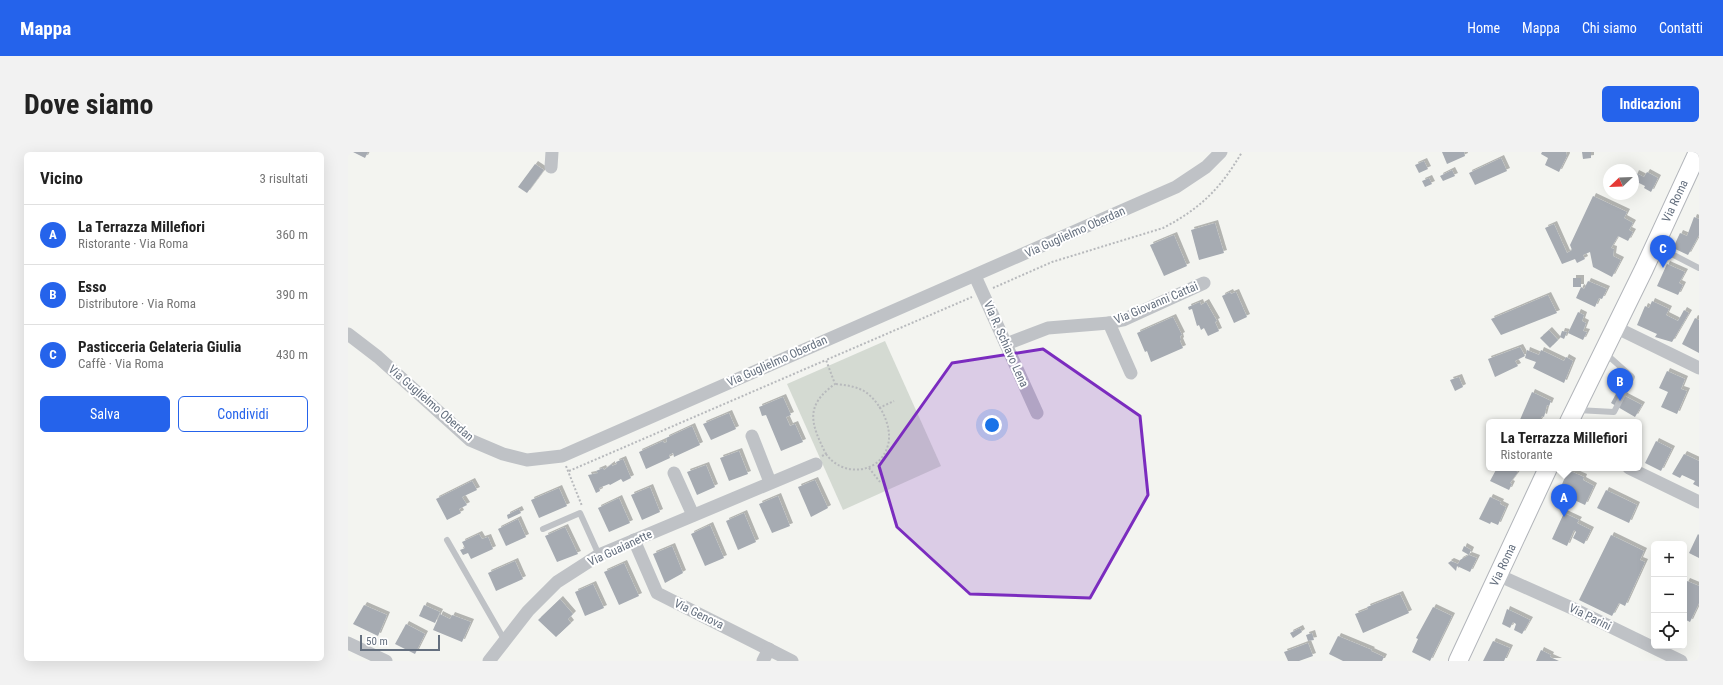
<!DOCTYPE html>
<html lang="it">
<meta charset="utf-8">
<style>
body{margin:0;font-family:"Roboto Condensed",sans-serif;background:#f2f2f2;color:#222}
.controls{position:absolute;right:12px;bottom:12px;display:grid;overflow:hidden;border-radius:6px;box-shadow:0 4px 16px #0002}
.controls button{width:36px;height:36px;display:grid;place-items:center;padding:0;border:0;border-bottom:1px solid #e0e0e0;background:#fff;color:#222;font:20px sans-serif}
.compass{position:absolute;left:1255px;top:12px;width:36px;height:36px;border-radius:50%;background:#fff;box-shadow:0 4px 16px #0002;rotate:247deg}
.scale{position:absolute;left:12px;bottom:10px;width:80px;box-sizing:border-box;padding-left:4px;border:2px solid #65707f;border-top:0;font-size:11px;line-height:14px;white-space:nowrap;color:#65707f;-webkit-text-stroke:3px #fff;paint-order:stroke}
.you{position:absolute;left:644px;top:273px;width:14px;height:14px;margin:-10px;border:3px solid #fff;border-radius:50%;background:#1a73e8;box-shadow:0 0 0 6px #1a73e833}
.badge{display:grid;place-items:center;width:26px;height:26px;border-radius:50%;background:#2563eb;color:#fff;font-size:13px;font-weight:700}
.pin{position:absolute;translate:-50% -33px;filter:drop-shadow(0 1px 2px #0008)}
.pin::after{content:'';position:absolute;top:21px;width:14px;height:12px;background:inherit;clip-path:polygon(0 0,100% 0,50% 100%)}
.popup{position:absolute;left:1138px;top:267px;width:156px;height:52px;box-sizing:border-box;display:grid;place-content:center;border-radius:6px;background:#fff;filter:drop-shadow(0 1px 3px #0005);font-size:13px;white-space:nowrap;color:#767676}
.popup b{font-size:15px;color:#222}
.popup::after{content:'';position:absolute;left:50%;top:100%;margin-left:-8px;border:8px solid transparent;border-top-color:#fff}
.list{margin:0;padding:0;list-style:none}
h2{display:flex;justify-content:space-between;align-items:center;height:52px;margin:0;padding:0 16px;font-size:17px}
h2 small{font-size:13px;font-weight:400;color:#767676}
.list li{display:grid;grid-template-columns:26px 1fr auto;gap:12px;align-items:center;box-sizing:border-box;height:60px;padding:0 16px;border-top:1px solid #e0e0e0}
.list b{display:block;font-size:15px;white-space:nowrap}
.list p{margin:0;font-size:13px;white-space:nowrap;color:#767676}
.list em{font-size:13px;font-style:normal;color:#767676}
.actions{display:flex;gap:8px;padding:12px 16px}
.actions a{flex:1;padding:9px 0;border:1px solid #2563eb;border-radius:6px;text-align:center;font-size:14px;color:#2563eb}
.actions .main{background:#2563eb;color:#fff}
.icon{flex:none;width:22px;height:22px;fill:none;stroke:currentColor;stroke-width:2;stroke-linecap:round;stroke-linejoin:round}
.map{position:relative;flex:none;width:1351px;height:509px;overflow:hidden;border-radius:6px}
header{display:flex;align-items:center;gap:24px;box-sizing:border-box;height:56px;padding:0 20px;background:#2563eb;color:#fff}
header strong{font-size:19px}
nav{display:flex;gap:22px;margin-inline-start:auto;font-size:14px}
.intro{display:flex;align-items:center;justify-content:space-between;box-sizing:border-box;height:96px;padding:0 24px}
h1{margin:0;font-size:28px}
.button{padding:10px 18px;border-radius:6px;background:#2563eb;color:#fff;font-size:14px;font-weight:700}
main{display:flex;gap:24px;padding:0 24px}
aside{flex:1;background:#fff;border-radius:6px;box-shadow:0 4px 16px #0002}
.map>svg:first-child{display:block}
.green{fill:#d4dad2}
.building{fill:#a6abb2;filter:url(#shadow)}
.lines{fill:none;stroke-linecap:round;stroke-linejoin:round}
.secondary-casing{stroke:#b2b5ba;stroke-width:20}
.path{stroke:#b7b9bc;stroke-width:2;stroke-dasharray:2 2;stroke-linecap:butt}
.lane{stroke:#bfc2c6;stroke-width:6}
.street{stroke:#bfc2c6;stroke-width:13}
.secondary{stroke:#fff;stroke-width:18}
.marked{fill:#7b2cbf;fill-opacity:0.2;stroke:#7b2cbf;stroke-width:3;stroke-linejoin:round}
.labels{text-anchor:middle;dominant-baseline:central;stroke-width:4;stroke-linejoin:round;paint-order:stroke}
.street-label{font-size:12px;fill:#65707f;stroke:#fff}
</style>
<header>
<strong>Mappa</strong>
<nav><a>Home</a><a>Mappa</a><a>Chi siamo</a><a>Contatti</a></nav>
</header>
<div class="intro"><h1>Dove siamo</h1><a class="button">Indicazioni</a></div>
<main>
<aside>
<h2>Vicino<small>3 risultati</small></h2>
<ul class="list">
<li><span class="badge">A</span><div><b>La Terrazza Millefiori</b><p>Ristorante · Via Roma</p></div><em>360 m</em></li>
<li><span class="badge">B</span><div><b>Esso</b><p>Distributore · Via Roma</p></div><em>390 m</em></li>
<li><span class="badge">C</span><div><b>Pasticceria Gelateria Giulia</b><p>Caffè · Via Roma</p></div><em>430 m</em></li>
</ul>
<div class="actions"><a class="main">Salva</a><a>Condividi</a></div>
</aside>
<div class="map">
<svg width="1351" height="509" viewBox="0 0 1351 509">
<defs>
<filter id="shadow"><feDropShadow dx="3" dy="-3" stdDeviation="0" flood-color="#0004"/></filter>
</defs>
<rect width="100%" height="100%" fill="#f3f4f0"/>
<path class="green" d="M 537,189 L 593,314 L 495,358 L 439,232 Z"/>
<g class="building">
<path d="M 5,0 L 20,0 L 17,6 Z"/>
<path d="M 1094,0 L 1116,0 L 1117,4 L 1099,12 Z"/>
<path d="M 1194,0 L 1218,0 L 1219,4 L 1211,20 L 1197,13 L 1200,6 L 1193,2 Z"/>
<path d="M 1234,0 L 1243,0 L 1243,6 L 1235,7 Z"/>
<path d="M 1153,6 L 1159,19 L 1127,33 L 1121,21 Z"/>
<path d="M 1076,9 L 1080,17 L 1071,21 L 1067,13 Z"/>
<path d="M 187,12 L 196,18 L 179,41 L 170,35 Z"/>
<path d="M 1104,18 L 1107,24 L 1095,29 L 1092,24 Z"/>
<path d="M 1299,20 L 1310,26 L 1303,40 L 1296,36 L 1297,34 L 1285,28 L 1288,21 L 1296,25 Z"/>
<path d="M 1081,26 L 1084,32 L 1077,35 L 1074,29 Z"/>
<path d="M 1245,44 L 1279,60 L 1276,66 L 1285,71 L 1281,78 L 1285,80 L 1280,89 L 1270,84 L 1263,96 L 1266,97 L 1265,104 L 1273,108 L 1264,125 L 1245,115 L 1242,100 L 1235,103 L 1237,107 L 1229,111 L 1227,107 L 1214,112 L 1197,76 L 1206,72 L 1219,101 L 1224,98 L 1222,93 Z"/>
<path d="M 1346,65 L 1351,67 L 1351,83 L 1340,103 L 1325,96 L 1332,81 L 1339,84 Z"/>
<path d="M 867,71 L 876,101 L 851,108 L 843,78 Z"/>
<path d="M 826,83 L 839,114 L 816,124 L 802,93 Z"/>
<path d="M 1319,112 L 1337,120 L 1331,131 L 1335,133 L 1330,143 L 1309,134 Z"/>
<rect x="1225" y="126" width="8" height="9"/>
<path d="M 1240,129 L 1259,137 L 1254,147 L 1251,146 L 1247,155 L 1228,146 L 1233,135 L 1236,137 Z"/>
<path d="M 882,140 L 883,142 L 888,140 L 899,165 L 886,171 L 874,144 Z"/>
<path d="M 1200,143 L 1209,161 L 1153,183 L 1143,167 Z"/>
<path d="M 1304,149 L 1321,157 L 1318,163 L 1330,169 L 1336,158 L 1341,161 L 1324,190 L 1307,185 L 1309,182 L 1289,173 L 1297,154 L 1301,156 Z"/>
<path d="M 852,150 L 853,153 L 858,150 L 869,169 L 867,170 L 871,179 L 860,184 L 856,176 L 853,178 L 851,173 L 849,174 L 844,157 L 841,158 L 840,155 Z"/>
<path d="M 1230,160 L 1236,163 L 1234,169 L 1238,171 L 1235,179 L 1239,180 L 1235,188 L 1220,181 Z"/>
<path d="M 825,165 L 834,183 L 832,184 L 833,188 L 832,189 L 835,196 L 803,210 L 799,199 L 797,200 L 789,181 Z"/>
<path d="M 1347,166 L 1351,168 L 1351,201 L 1334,192 Z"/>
<path d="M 1201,178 L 1210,188 L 1202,196 L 1192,186 Z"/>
<path d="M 1214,179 L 1219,180 L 1216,187 L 1212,185 Z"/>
<path d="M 1172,195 L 1177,204 L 1167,209 L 1170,214 L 1147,225 L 1140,207 Z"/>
<path d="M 1179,198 L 1191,203 L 1193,198 L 1216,209 L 1218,205 L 1225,209 L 1216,231 L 1185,216 L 1188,210 L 1177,206 Z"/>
<path d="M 1319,219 L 1337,227 L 1333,237 L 1339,239 L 1329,262 L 1313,255 L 1320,240 L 1311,236 Z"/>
<path d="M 1111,225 L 1115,235 L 1107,239 L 1102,228 Z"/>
<path d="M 1184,240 L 1203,249 L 1201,254 L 1199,253 L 1196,265 L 1194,264 L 1191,270 L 1171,270 Z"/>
<path d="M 1269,240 L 1294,253 L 1287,265 L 1263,251 Z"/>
<path d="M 435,245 L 443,263 L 438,265 L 442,274 L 447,272 L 455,290 L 433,299 L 418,263 L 414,264 L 411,255 Z"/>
<path d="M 381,261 L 388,277 L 363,288 L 355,272 Z"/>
<path d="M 344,274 L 352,293 L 326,305 L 325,301 L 321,303 L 322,306 L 298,317 L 291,300 L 315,289 L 316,291 L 319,290 L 318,286 Z"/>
<path d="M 1308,289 L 1324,297 L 1313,319 L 1297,311 Z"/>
<path d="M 391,299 L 400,322 L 381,329 L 372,306 Z"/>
<path d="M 1336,302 L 1351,309 L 1351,335 L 1345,332 L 1347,329 L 1334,323 L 1332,326 L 1324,322 Z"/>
<path d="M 275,307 L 283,326 L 275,330 L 273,327 L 262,333 L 261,332 L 251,336 L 252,339 L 248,341 L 240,323 L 250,321 L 248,319 L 255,316 L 256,318 L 264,312 L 264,314 L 269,312 L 268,310 Z"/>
<path d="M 358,313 L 367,335 L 349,343 L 339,320 Z"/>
<path d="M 1149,316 L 1170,316 L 1168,319 L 1170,320 L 1162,331 L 1164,332 L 1161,338 L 1142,329 Z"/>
<path d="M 1220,318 L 1236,325 L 1235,328 L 1246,334 L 1237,353 L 1222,346 L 1223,342 L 1212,337 Z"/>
<path d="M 467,328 L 480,356 L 463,365 L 450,335 Z"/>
<path d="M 124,329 L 129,338 L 114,345 L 119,353 L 111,357 L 113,361 L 99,368 L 88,347 Z"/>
<path d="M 302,335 L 312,360 L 294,368 L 283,343 Z"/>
<path d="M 211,336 L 219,354 L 191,366 L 183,348 Z"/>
<path d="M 1258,338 L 1289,353 L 1281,371 L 1249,356 Z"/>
<path d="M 430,344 L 442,374 L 424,381 L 411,352 Z"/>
<path d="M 1142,345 L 1153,350 L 1152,352 L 1158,355 L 1150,373 L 1143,370 L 1142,372 L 1131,367 Z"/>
<path d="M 271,346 L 282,371 L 261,380 L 250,356 Z"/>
<path d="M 171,357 L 173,361 L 160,367 L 159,363 Z"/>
<path d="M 396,361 L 408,390 L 390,398 L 378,369 Z"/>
<path d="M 1216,361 L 1231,368 L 1229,371 L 1243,378 L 1236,392 L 1225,386 L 1228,380 L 1226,378 L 1219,394 L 1204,387 Z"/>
<path d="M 170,367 L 178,385 L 158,394 L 150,377 Z"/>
<path d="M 362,373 L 376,406 L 357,414 L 343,382 Z"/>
<path d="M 217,375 L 230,402 L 209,410 L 197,384 Z"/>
<path d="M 131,382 L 134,387 L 140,385 L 145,397 L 123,407 L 120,401 L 115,403 L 112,398 L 117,396 L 114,390 Z"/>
<path d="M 1350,382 L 1351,383 L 1351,406 L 1341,401 Z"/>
<path d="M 1263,383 L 1296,399 L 1292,408 L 1297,410 L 1277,454 L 1271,451 L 1264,464 L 1231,448 Z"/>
<path d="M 324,394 L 335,421 L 317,431 L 305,402 Z"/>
<path d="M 1116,394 L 1123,398 L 1121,403 L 1114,399 Z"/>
<path d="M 1121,403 L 1129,406 L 1122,420 L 1109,414 L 1108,419 L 1100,411 L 1103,409 L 1110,412 L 1112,408 Z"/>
<path d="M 167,409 L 175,427 L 148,439 L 140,421 Z"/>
<path d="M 276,411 L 291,444 L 271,453 L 256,420 Z"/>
<path d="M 1339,429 L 1351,434 L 1351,451 L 1342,470 L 1336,467 L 1336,435 Z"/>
<path d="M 245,432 L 256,456 L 237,464 L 227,440 Z"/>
<path d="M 1052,442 L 1061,461 L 1015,481 L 1007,462 L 1020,457 L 1019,455 Z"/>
<path d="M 212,447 L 225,462 L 220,467 L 223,471 L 208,485 L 190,468 Z"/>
<path d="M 16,453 L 39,463 L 30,484 L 5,472 Z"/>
<path d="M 76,453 L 92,460 L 87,471 L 71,464 Z"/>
<path d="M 1085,455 L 1104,464 L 1082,509 L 1064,500 L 1070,487 L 1068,486 Z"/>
<path d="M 1159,457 L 1182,468 L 1174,482 L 1166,478 L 1168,472 L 1165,470 L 1162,476 L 1154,472 Z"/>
<path d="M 92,462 L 102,467 L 104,463 L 123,470 L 114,490 L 85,478 Z"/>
<path d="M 58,472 L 77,482 L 67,502 L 47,492 Z"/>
<path d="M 952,476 L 954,480 L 945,486 L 942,481 Z"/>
<path d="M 964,481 L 966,488 L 960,489 L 958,483 Z"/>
<path d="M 990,484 L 1024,498 L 1023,499 L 1036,505 L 1034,509 L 995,509 L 981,502 Z"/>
<path d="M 1145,489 L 1162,496 L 1156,509 L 1135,509 Z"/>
<path d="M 960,491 L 965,504 L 951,509 L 940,509 L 936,500 Z"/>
<path d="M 1193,498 L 1203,503 L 1202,505 L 1211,509 L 1188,509 Z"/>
</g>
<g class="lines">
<defs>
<g id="secondary">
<path d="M 1221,270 L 1296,117 L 1350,0"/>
<path d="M 1110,509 L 1200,316"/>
</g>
</defs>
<use href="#secondary" class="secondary-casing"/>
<g class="path">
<path d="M 645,136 L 704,110 L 815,76 C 852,57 873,36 894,0"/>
<path d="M 531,256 L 546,249"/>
<path d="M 478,302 C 494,325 532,323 540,293 C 545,275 532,249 516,239 C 507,234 497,233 487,232"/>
<path d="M 474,304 L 478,302 C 463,272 456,254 487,232 L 478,208 L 624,145"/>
<path d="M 218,314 L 234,354"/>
<path d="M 521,316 L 532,330"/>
<path d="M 221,319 L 478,208"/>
</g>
<g class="lane">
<path d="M 1308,94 L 1351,116"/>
<path d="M 1229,258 L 1266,260 L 1284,225 L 1257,201"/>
<path d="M 195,377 L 232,361 L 251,403"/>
<path d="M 99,388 L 157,489"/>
</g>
<g class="street">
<path d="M 203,15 L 204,0"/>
<path d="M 627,124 L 689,261"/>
<path d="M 761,171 L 783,221"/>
<path d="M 1267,175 L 1351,216"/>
<path d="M 0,182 L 30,205 L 122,288 L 155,302 L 179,308 L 214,304 L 828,35 L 858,15 L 873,0"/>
<path d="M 658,192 L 700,176 L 761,171 L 775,168 L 856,131"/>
<path d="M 404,284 L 422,330"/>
<path d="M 1281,316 L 1351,350"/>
<path d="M 326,321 L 345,363"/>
<path d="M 286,388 L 309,441 L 444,509"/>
<path d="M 1150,423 L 1226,457 L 1333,509"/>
<path d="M 0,491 L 38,509"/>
<path d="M 141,509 L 180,459 L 209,430 L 251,403 L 468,312"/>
<path d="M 415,509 L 421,497"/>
</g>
<use href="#secondary" class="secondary"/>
</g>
<path class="marked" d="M 695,197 L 792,264 L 800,343 L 742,446 L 622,442 L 549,375 L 531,314 L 604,211 Z"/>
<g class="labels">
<g class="street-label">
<text transform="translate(1327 49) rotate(-65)">Via Roma</text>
<text transform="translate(727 80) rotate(-24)">Via Guglielmo Oberdan</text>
<text transform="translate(808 151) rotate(-23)">Via Giovanni Cattai</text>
<text transform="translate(658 192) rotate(66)">Via R. Schiavo Lena</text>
<text transform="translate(429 209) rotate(-24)">Via Guglielmo Oberdan</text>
<text transform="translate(83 251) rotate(41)">Via Guglielmo Oberdan</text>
<text transform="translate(272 396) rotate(-25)">Via Guaianette</text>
<text transform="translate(1155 413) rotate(-65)">Via Roma</text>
<text transform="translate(351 462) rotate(26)">Via Genova</text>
<text transform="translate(1242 465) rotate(26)">Via Parini</text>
</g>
</g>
</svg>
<div class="controls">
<button>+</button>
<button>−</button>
<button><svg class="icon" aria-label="locate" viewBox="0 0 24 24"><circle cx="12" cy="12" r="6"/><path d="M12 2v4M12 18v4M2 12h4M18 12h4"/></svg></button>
</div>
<svg class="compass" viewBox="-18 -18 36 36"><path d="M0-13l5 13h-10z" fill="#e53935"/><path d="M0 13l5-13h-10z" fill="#767676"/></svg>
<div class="scale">50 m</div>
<div class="you"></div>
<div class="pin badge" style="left:1216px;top:365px">A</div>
<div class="popup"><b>La Terrazza Millefiori</b>Ristorante</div>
<div class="pin badge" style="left:1272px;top:249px">B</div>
<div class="pin badge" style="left:1315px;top:116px">C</div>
</div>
</main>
